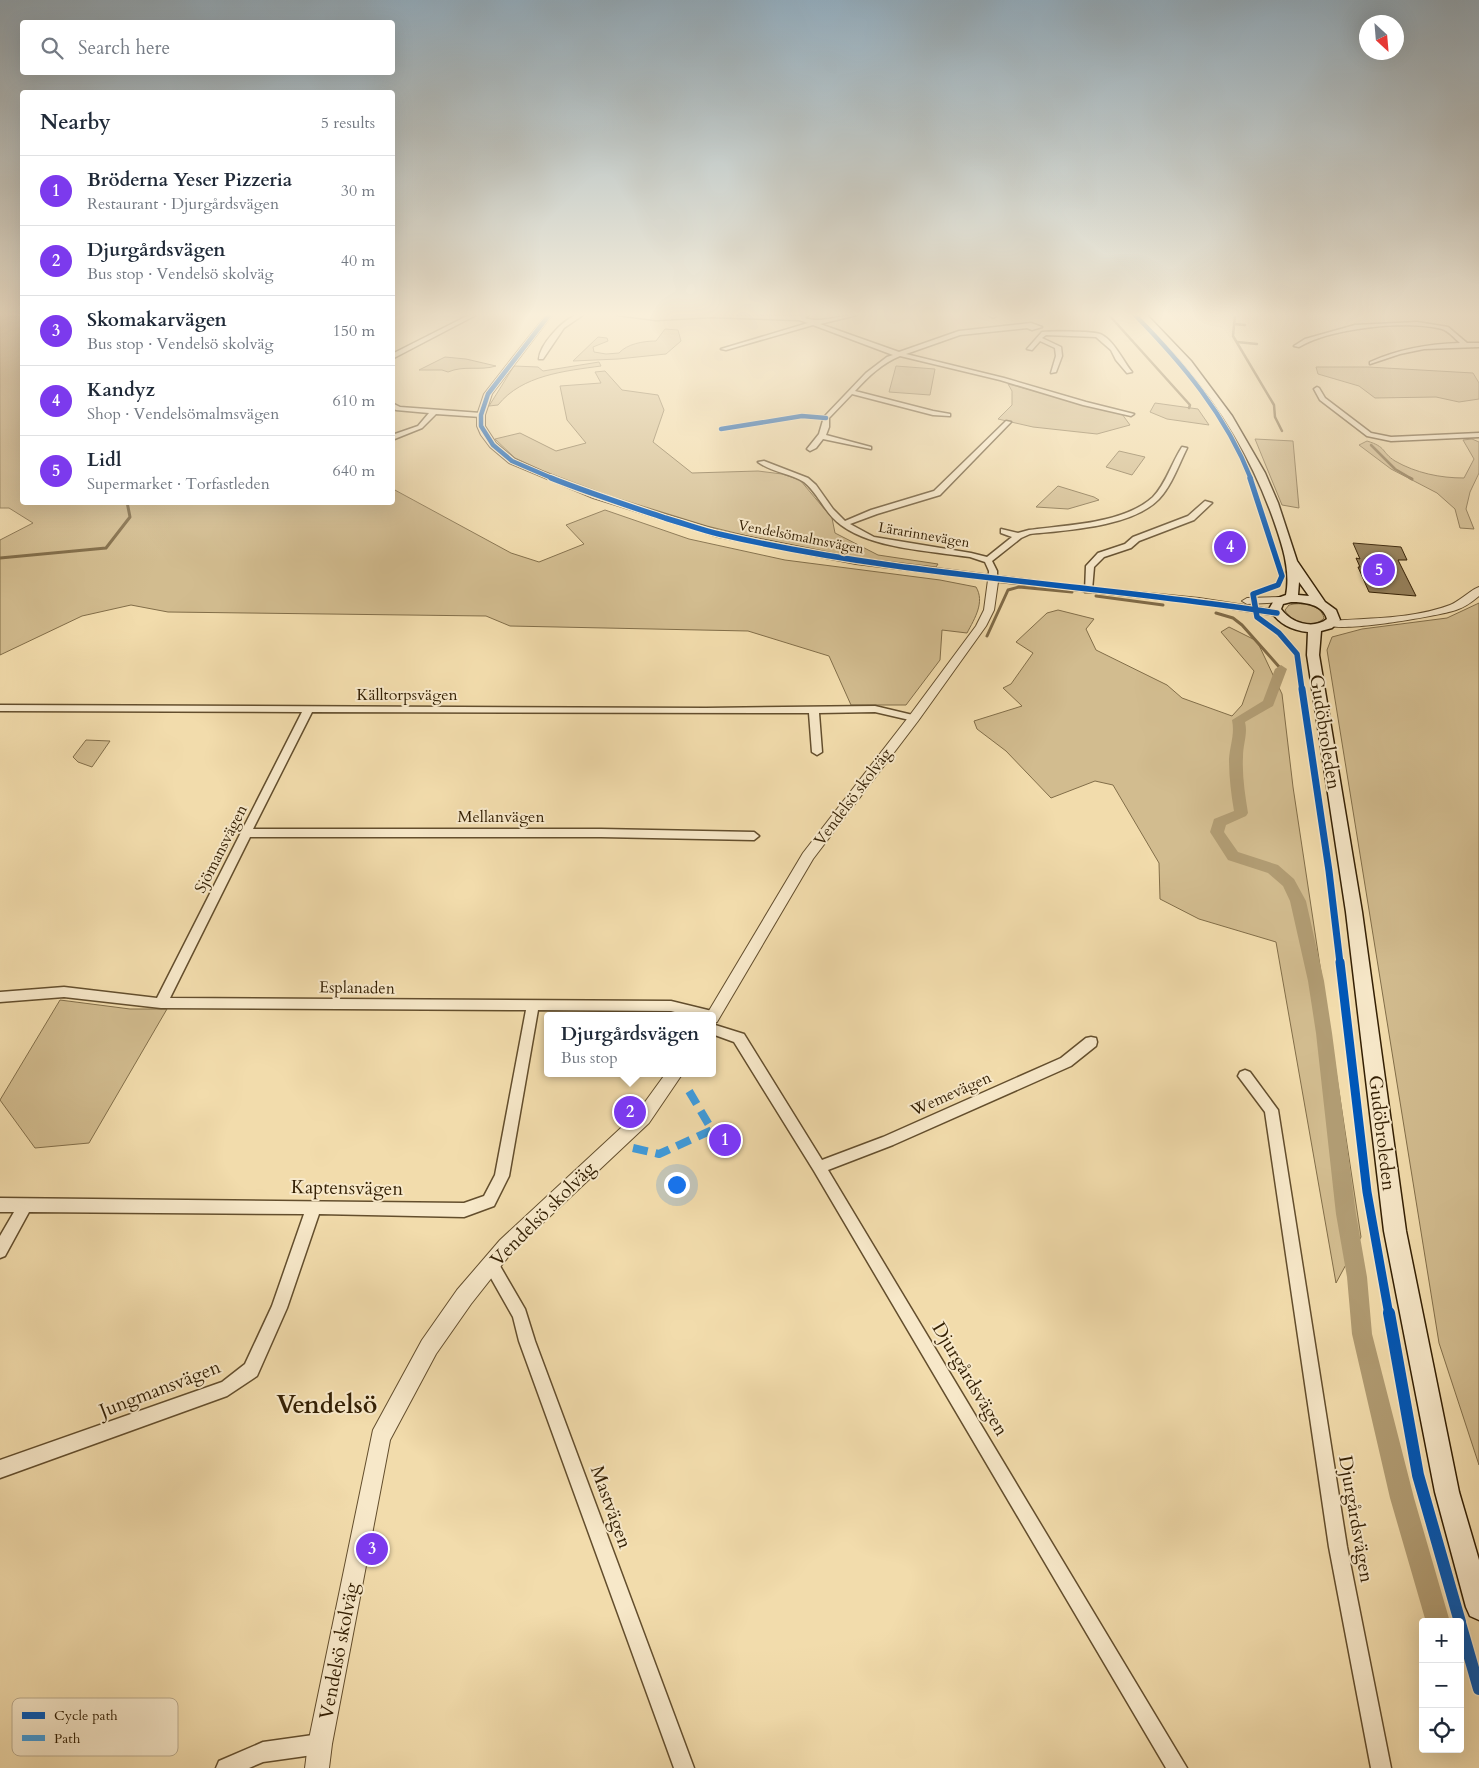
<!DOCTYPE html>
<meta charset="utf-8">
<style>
body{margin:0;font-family:Cardo,serif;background:#f6f6f7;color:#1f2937}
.controls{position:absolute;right:15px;bottom:15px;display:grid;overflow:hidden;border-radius:5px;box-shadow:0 5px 20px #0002}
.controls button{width:45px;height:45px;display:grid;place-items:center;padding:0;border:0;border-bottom:1px solid #e0e1e3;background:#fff;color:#1f2937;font:25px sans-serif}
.compass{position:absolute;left:1359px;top:15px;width:45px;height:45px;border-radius:50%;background:#fff;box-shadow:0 5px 20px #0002;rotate:154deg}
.you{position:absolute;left:676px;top:1184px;width:18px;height:18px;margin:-12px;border:4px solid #fff;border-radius:50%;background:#1a73e8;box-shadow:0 0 0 8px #1a73e833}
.badge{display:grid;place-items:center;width:32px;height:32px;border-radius:50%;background:#7c3aed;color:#fff;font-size:16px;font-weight:700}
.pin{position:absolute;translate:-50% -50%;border:2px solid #fff;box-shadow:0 1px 5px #0006}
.popup{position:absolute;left:544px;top:1012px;width:172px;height:65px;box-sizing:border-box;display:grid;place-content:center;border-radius:5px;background:#fff;filter:drop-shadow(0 1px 4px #0005);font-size:16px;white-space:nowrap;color:#747a83}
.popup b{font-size:19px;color:#1f2937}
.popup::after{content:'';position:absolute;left:50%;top:100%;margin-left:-10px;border:10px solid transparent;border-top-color:#fff}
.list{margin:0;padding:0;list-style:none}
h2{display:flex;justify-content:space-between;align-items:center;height:65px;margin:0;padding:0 20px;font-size:21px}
h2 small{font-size:16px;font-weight:400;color:#747a83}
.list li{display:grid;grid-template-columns:32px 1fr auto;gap:15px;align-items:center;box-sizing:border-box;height:70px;padding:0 20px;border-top:1px solid #e0e1e3}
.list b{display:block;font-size:19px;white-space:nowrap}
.list p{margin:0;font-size:16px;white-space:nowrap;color:#747a83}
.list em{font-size:16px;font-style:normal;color:#747a83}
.icon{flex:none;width:28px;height:28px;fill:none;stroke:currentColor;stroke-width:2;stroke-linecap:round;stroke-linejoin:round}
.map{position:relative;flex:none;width:1479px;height:1768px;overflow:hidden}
.search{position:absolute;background:#fff;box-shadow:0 5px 20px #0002;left:20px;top:20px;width:375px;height:55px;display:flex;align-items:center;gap:12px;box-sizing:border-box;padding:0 18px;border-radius:5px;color:#747a83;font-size:19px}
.panel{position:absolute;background:#fff;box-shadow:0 5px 20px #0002;left:20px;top:90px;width:375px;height:415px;border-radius:5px}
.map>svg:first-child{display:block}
.green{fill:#d2bc8f;stroke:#826e49}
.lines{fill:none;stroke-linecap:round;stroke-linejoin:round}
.stream-far1{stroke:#7f6a46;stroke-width:2.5}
.stream{stroke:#7f6a46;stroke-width:3}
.canal{fill:#b19c73;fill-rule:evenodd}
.building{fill:#96815b;stroke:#331f03}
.minor-casing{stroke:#634e2d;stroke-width:3}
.tertiary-casing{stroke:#634e2d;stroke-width:2}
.secondary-casing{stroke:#331f03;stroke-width:3}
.minor{fill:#f7e8c9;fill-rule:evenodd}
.tertiary{fill:#f7e8c9;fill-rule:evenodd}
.secondary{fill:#f7e8c9;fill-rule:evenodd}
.quiet{stroke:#3e9bdd;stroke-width:8;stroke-dasharray:15 8;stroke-linecap:butt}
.cycleway-far4-casing{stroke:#f7e8c9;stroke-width:6}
.cycleway-far3-casing{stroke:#f7e8c9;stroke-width:8}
.cycleway-far2-casing{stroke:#f7e8c9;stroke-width:10}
.cycleway-far1-casing{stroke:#f7e8c9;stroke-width:12}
.cycleway-casing{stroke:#f7e8c9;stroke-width:15}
.cycleway-far4{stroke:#0057b8;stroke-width:4.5}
.cycleway-far3{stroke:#0057b8;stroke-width:5.5}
.cycleway-far2{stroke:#0057b8;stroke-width:7}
.cycleway-far1{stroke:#0057b8;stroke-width:9}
.cycleway{stroke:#0057b8;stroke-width:12}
.labels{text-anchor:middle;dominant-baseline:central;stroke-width:4;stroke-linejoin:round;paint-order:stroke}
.far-street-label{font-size:14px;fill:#331f03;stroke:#f7e8c9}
.street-label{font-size:16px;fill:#331f03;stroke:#f7e8c9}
.near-street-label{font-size:19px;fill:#331f03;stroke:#f7e8c9}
.near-district-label{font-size:25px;font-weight:bold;fill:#331f03;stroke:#f7e8c9}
.key{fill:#f7e8c9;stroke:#bcac8e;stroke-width:1}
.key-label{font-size:14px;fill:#331f03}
</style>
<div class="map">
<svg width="1479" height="1768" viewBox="0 0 1479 1768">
<rect width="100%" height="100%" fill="#f2dcac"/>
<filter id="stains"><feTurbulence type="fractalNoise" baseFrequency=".004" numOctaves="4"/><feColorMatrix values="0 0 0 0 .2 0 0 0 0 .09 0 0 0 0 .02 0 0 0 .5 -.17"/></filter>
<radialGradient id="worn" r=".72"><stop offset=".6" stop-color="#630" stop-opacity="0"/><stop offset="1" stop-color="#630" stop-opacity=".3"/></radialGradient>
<g class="green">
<path d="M 0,315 L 22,315 L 22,502 L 392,502 L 393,489 L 511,553 L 539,562 L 584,544 L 566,525 L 605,510 L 689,539 L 785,560 L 940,580 L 976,587 C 985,602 975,618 967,633 L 942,630 L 940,660 L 906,705 L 851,705 L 829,656 L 748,631 L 510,626 L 486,616 L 168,612 L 131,605 L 82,616 L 0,655 L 0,540 L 33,523 L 9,508 L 0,508 Z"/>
<path d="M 665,329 L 678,330 L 681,341 L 666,354 L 618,359 L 573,361 L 598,337 L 607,338 L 608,341 L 593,347 L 594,352 L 606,354 L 619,353 C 627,344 643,341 656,341 Z"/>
<path d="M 445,357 L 466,359 L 496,366 C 480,371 464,365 448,372 L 442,370 L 419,370 Z"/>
<path d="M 599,362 L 601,366 C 565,371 522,375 498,405 L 489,406 L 514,366 L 538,367 L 543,371 Z"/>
<path d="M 896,366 L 935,369 L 930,395 L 889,392 Z"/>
<path d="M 1316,367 L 1368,367 L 1473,373 L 1479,383 L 1479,399 L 1459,402 L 1436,397 L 1375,398 L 1359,386 L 1318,374 Z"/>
<path d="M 605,371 L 622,390 L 658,395 L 664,410 L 653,442 L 692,473 L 758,471 L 782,474 L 800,480 L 832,518 L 835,533 L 878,555 L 938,564 L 936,567 L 861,558 L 788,546 L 707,526 L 610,496 L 543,471 L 515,458 L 495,439 L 520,433 L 556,451 L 586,443 L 567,420 L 560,386 L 601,383 L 595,372 Z"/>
<path d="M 1008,384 L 1122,414 L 1130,425 L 1097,434 L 1033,427 L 998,419 L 1012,405 L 1012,391 Z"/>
<path d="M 1155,403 L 1198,409 L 1209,425 L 1167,419 L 1150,412 Z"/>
<path d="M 1255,439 L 1293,441 L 1299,508 L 1282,505 Z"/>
<path d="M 1472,439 L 1479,442 L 1479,473 L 1470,492 L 1466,509 L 1474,529 L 1460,528 L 1455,509 L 1437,493 L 1391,469 L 1359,445 L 1367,441 C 1387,447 1381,452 1395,461 C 1416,473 1440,478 1464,478 L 1474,459 L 1463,440 Z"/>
<path d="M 1119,451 L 1145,457 L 1132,475 L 1106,467 Z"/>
<path d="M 1058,486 L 1094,497 L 1099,500 L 1068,509 L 1036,507 Z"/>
<path d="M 1479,603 L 1479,1465 L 1439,1343 L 1327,650 L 1332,637 L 1362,629 L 1447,618 Z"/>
<path d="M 1294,604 C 1305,603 1321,605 1324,618 C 1315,629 1291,623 1285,610 L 1289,605 Z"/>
<path d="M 1058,610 L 1094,619 L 1086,629 L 1096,650 L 1167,685 L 1182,698 L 1232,716 L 1242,705 L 1254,671 L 1221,632 L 1229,627 L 1257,641 L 1282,694 L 1293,787 L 1361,1237 L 1336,1283 L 1276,942 L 1199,919 L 1160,899 L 1159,863 L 1113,785 L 1095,781 L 1051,798 L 1006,751 L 977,729 L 974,721 L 1022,706 L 1003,688 L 1011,684 L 1033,653 L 1016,642 L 1047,613 Z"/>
<path d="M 86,740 L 110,741 L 92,767 L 78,762 L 73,757 Z"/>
<path d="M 60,1000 L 130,1009 L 167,1009 L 89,1143 L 35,1148 L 0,1100 Z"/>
</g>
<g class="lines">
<g class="stream-far1">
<path d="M 1109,315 L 1190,405 L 1189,408"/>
<path d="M 1235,315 L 1233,336 L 1274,405 L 1275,417 L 1282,431"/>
<path d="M 1234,324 L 1245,325"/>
<path d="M 1237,342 L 1257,344"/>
<path d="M 1371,445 L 1395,469 L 1412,479"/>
</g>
<g class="stream">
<path d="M 1410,478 L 1412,479"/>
<path d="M 0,558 L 106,548 L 130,517 L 127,502"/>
<path d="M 1096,596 L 1163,605"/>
<path d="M 1216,613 L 1233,618 L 1242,625 L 1281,669"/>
<path d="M 987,636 L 1008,590 L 1019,587 L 1072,592"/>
</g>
<path class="canal" d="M 1281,665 L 1287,669 L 1273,706 L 1245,722 C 1248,734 1243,744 1243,757 C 1242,776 1245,794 1248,813 L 1246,816 L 1226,825 L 1224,832 L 1238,852 L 1278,865 L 1294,879 L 1306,901 L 1324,981 L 1332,1033 L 1356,1214 L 1367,1277 L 1372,1334 L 1414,1498 L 1450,1622 L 1426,1622 L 1390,1498 L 1352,1334 L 1347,1277 L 1336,1214 L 1316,1033 L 1308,981 L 1290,901 L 1283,886 L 1268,873 L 1228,860 L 1210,832 L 1214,819 L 1234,811 C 1231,794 1229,776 1229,759 C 1230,745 1235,734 1232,720 L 1263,701 L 1275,669 Z"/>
</g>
<path class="building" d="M 1353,543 L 1401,547 L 1407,560 L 1398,560 L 1416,596 L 1369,592 L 1358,567 L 1360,567 L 1356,558 L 1360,559 Z"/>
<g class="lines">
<defs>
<g id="minor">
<path d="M 469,315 L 476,315 L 392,359 L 392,354 Z"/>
<path d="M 576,315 L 583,315 L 564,328 L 543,359 L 539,359 C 540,344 562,321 576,315 Z"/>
<path d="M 617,315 L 799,316 L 809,315 L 805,318 C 821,324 839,315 857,315 L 820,324 L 899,352 L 959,331 L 1031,323 L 1042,327 L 1032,330 L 1027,328 L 960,335 L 906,354 L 1004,378 L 1086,402 L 1134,414 L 1131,416 L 1083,405 L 1000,380 L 900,356 C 882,363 868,377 855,391 L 933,411 L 950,414 L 950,416 L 933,415 L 852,394 L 829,418 L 829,427 L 826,435 L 871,447 L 871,449 L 823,439 L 816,448 L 810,451 L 807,449 L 819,434 L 824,417 L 866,373 L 887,357 L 893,355 L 813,325 L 726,350 L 721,349 L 808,323 L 799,320 L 711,317 L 656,320 Z"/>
<path d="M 989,315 L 995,315 L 996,316 L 993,318 Z"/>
<path d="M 1417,322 L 1448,327 L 1467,343 L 1479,343 L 1479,347 L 1424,349 L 1400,354 L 1370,364 L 1370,362 C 1399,349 1428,344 1460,343 C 1455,339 1449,331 1442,329 C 1406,320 1331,328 1299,347 L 1294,346 L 1305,339 L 1355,325 Z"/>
<path d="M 1042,332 C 1050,331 1094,331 1100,334 C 1114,340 1123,361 1132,372 L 1127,373 L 1116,360 L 1111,350 L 1096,337 L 1046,335 L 1042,338 L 1061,347 L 1062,356 L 1056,372 L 1051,373 L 1056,356 L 1055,348 L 1040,341 L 1032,350 L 1027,349 Z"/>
<path d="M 1317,387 L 1319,388 L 1325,398 L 1371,433 L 1391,437 L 1479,433 L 1479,437 L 1391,441 L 1367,436 L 1320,400 L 1314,389 Z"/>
<path d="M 392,403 L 400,407 L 481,413 L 484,415 L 481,417 L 436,414 L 422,428 L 392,440 L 392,435 L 418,426 L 429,413 L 396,410 L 392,408 Z"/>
<path d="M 1006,421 L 1011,422 L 940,495 L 877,514 L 850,524 L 874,537 L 971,553 L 987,557 L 1012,537 L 1001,533 L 1001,529 L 1018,533 L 1029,530 C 1067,525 1123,524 1153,497 C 1166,484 1172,462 1182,447 L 1187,448 C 1179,464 1172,485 1159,499 C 1132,527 1067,530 1030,534 L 1021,538 L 992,561 L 997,571 L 997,578 L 993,580 L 989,578 L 989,571 L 985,562 L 970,557 C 931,551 873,549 841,525 C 825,514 819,494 804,482 C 790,473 771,472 758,462 L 764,461 L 808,478 L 816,485 L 833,509 L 845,521 L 871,510 L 934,491 Z"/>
<path d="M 1205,501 L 1212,503 L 1194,520 L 1139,541 L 1131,548 L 1104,557 L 1094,567 L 1092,590 L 1091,592 L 1085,592 L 1086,566 L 1098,553 L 1125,544 L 1133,537 L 1188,516 Z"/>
<path d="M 0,705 L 706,708 L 875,706 L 917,716 L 919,718 L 914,721 L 875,712 L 819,713 L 822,752 L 817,755 L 812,752 L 809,713 L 312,712 L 253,829 L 601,829 L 754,832 L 759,836 L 754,840 L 601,837 L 250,837 L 170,998 L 671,1001 L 712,1011 L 716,1012 L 718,1016 L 716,1020 L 712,1021 L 712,1016 L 690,1016 L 671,1011 L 538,1010 L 509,1176 L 494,1206 L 464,1217 L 319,1214 L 287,1308 L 257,1376 L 227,1396 L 0,1478 L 0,1460 L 222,1382 L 245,1364 L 272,1306 L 304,1214 L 29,1212 L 5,1256 L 0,1258 L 0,1236 L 14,1212 L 0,1212 L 0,1198 L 464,1203 L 484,1196 L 495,1175 L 526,1010 L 161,1008 L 64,997 L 0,1002 L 0,992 L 64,987 L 157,998 L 302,712 L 0,711 Z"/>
<path d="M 712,1024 L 744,1034 L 822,1160 L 883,1137 L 1061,1058 L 1086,1038 L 1091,1037 L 1096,1038 L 1097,1042 L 1096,1046 L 1071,1066 L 893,1145 L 828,1170 L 1187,1768 L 1166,1768 L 814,1171 L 734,1042 L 712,1034 Z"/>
<path d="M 1245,1070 L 1250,1072 L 1278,1110 L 1347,1547 L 1391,1768 L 1371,1768 L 1329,1547 L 1265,1112 L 1238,1076 L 1240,1072 Z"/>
<path d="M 491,1257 L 496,1259 L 525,1309 L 535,1341 L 694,1768 L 674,1768 L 519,1341 L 513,1317 L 483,1264 L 486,1259 Z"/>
<path d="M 320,1734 L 327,1737 L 330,1744 L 327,1751 L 320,1754 L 263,1762 L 249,1768 L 216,1768 L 219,1761 L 263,1742 Z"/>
</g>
<g id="tertiary">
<path d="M 546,315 L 552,315 L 492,394 L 485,415 L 485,426 L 496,443 L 515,459 L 542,471 L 599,494 L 720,531 L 856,558 L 1088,587 L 1199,598 L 1277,610 L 1282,613 L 1277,616 L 1199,604 L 998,582 L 994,610 L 986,626 L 918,721 L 813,859 L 717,1022 L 712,1024 L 712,1016 L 705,1016 L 707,1014 L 803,853 L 910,715 L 976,626 L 984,610 L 988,580 L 856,564 L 718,537 L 593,498 L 509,463 L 490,447 L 481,435 L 477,426 L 477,415 L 484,394 Z"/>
<path d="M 1479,587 L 1479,596 C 1472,602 1465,607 1456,610 C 1439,616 1335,634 1325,624 L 1330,621 C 1369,618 1413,619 1450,605 C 1460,601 1472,589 1479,587 Z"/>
<path d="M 1281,597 L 1286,600 L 1285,602 L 1247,604 L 1242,601 L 1247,598 Z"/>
<path d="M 666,1073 L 683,1073 L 649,1123 L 512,1252 L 471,1304 L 436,1354 L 390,1440 L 332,1744 L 329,1768 L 305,1768 L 308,1744 L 373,1430 L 422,1340 L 457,1290 L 500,1240 L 637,1113 Z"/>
</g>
<path id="secondary" d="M 1139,315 L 1147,315 L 1191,361 L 1232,416 L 1265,473 L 1278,503 L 1297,561 L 1325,602 L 1336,610 L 1340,620 L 1332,628 L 1321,631 L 1319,655 L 1362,912 L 1406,1231 L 1459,1492 L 1479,1560 L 1479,1620 L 1470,1616 L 1466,1607 L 1435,1492 L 1384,1231 L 1346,912 L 1307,655 L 1308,632 C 1291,630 1279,624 1269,609 L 1275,599 L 1286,595 C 1291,570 1282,544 1274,521 C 1254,464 1224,412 1185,366 C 1171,348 1153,333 1139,315 ZM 1299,582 L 1309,596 L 1298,595 ZM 1291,602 C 1304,602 1323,604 1327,619 C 1313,630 1291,623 1281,609 L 1283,604 Z"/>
</defs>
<use href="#minor" class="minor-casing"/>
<use href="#tertiary" class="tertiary-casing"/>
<use href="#secondary" class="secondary-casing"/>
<use href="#minor" class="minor"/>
<use href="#tertiary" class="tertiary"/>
<use href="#secondary" class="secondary"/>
<path class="quiet" d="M 633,1148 L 659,1154 L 712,1130 L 689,1091"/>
<defs>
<g id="cycleway-far4">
<path d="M 549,315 L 488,394 L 481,415 L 481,426 L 493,445 L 512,461 L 554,479"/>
<path d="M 1135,315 C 1182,363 1226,415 1251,479"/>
<path d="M 721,429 L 802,416 L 826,418"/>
</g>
<g id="cycleway-far3">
<path d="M 551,478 C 589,493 626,505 665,518 C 683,523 701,530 719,534 C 903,577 1092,584 1277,613"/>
<path d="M 1250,478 L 1282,576 L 1278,585 L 1253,594 L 1257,617 L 1279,633 L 1297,654 L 1302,690"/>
</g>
<path id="cycleway-far2" d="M 1302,689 L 1329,871 L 1340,963"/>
<path id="cycleway-far1" d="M 1340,962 L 1367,1192 L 1389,1315"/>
<g id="cycleway">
<path d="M 1389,1313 L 1418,1475 L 1460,1622"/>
<path d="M 1460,1623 L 1479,1689"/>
</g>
</defs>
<use href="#cycleway-far4" class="cycleway-far4-casing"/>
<use href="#cycleway-far3" class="cycleway-far3-casing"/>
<use href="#cycleway-far2" class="cycleway-far2-casing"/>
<use href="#cycleway-far1" class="cycleway-far1-casing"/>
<use href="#cycleway" class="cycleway-casing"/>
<use href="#cycleway-far4" class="cycleway-far4"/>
<use href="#cycleway-far3" class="cycleway-far3"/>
<use href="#cycleway-far2" class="cycleway-far2"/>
<use href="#cycleway-far1" class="cycleway-far1"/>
<use href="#cycleway" class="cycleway"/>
</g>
<linearGradient id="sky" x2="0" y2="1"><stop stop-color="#92aab9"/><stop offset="0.56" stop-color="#f9efda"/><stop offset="1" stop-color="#f9efda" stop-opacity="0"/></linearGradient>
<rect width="1479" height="562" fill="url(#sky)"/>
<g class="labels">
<g class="far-street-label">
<text transform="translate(924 535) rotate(10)">Lärarinnevägen</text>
<text transform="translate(801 537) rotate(11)">Vendelsömalmsvägen</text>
</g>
<g class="street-label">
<text x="407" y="695">Källtorpsvägen</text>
<text transform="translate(853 797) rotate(-53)">Vendelsö skolväg</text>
<text x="501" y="817">Mellanvägen</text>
<text transform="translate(221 849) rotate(-63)">Sjömansvägen</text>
<text transform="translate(357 988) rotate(1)">Esplanaden</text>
<text transform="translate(951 1094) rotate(-24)">Wemevägen</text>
</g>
<g class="near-street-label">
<text transform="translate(1325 732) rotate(81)">Gudöbroleden</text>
<text transform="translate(1382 1133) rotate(83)">Gudöbroleden</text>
<text transform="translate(347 1188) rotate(1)">Kaptensvägen</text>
<text transform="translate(543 1214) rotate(-45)">Vendelsö skolväg</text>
<text transform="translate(970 1379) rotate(59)">Djurgårdsvägen</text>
<text transform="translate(160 1389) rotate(-21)">Jungmansvägen</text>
<text transform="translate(611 1507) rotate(70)">Mastvägen</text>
<text transform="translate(1356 1519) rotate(80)">Djurgårdsvägen</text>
<text transform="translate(339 1651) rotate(-79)">Vendelsö skolväg</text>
</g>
<g class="near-district-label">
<text x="327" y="1405">Vendelsö</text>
</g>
</g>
<rect x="12" y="1698" width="166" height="58" rx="8" class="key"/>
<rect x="22" y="1712" width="23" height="7" fill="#0057b8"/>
<rect x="22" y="1735" width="23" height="6" fill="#3e9bdd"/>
<g class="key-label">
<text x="54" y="1720">Cycle path</text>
<text x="54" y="1743">Path</text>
</g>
<rect width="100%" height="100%" filter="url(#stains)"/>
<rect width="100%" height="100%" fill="url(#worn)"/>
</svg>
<div class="controls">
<button>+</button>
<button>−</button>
<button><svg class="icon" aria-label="locate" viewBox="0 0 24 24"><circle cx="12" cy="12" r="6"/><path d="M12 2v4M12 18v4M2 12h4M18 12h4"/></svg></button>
</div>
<svg class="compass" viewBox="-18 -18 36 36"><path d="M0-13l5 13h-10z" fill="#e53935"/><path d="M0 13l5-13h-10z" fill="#747a83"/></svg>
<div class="you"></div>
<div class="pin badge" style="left:725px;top:1140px">1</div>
<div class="pin badge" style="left:630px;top:1112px">2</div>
<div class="popup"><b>Djurgårdsvägen</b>Bus stop</div>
<div class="pin badge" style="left:372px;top:1549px">3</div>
<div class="pin badge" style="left:1230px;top:547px">4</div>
<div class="pin badge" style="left:1379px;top:570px">5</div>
<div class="search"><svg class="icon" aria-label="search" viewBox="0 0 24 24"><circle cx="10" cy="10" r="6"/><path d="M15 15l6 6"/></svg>Search here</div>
<section class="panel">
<h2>Nearby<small>5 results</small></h2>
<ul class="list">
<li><span class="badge">1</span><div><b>Bröderna Yeser Pizzeria</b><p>Restaurant · Djurgårdsvägen</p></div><em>30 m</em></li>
<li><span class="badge">2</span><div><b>Djurgårdsvägen</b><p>Bus stop · Vendelsö skolväg</p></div><em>40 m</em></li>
<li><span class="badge">3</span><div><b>Skomakarvägen</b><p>Bus stop · Vendelsö skolväg</p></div><em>150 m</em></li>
<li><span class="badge">4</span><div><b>Kandyz</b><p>Shop · Vendelsömalmsvägen</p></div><em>610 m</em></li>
<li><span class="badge">5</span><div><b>Lidl</b><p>Supermarket · Torfastleden</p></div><em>640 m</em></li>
</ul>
</section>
</div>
